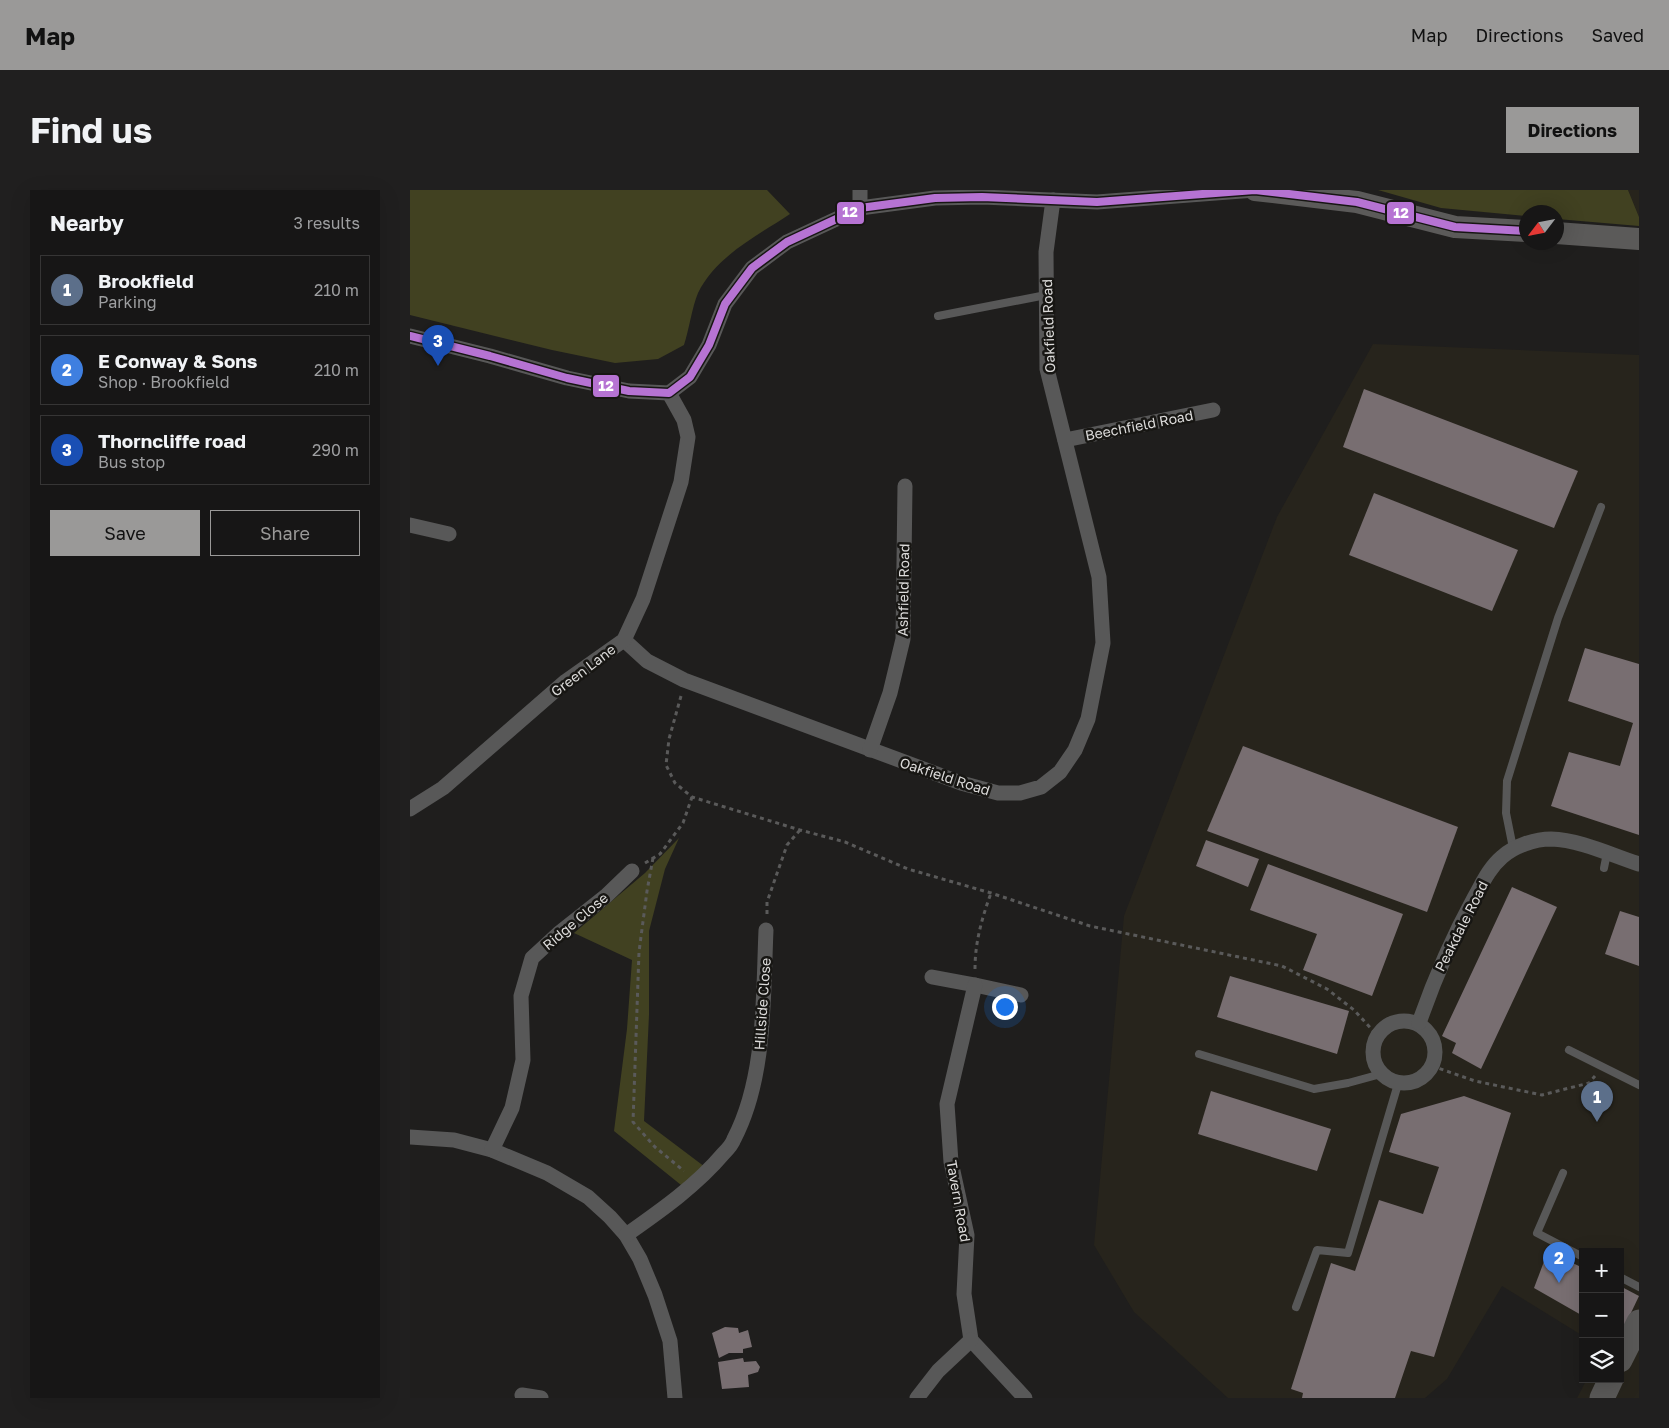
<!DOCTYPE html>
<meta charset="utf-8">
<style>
body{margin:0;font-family:"Golos Text",sans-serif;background:#201f1f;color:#f1f3f6}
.controls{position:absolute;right:15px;bottom:15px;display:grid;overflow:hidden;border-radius:0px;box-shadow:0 5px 20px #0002}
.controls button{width:45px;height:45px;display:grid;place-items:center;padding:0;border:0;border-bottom:1px solid #363535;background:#171616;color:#f1f3f6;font:25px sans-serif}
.compass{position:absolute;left:1109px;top:15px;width:45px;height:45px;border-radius:50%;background:#171616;box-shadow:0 5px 20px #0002;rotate:238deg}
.you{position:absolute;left:594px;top:816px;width:18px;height:18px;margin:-12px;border:4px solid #fff;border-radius:50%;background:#1a73e8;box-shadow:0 0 0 8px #1a73e833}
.badge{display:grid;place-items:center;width:32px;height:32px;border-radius:50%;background:#9a9998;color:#fff;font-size:16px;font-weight:700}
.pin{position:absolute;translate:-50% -41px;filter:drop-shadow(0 1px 2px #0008)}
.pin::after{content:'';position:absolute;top:26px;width:18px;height:15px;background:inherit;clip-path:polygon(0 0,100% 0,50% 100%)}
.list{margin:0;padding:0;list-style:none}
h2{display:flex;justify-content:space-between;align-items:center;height:65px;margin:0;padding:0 20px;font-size:21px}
h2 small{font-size:16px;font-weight:400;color:#9e9fa1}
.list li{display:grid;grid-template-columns:32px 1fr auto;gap:15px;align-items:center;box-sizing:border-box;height:70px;margin:0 10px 10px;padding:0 10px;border:1px solid #363535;border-radius:0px}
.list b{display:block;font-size:19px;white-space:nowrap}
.list p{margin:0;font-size:16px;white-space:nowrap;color:#9e9fa1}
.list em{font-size:16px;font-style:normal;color:#9e9fa1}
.actions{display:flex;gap:10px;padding:15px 20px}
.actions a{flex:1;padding:11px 0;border:1px solid #9a9998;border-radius:0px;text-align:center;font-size:18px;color:#9a9998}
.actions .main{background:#9a9998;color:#111}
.icon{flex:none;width:28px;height:28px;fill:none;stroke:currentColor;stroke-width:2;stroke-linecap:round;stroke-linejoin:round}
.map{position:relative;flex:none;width:1229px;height:1208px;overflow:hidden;border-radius:0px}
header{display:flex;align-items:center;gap:30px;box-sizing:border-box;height:70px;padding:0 25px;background:#9a9998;color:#111}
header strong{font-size:24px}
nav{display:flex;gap:28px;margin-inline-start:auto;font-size:18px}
.intro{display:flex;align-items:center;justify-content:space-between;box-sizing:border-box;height:120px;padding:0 30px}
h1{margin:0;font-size:35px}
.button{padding:12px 22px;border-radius:0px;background:#9a9998;color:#111;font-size:18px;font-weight:700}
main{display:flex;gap:30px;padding:0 30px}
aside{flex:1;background:#171616;border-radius:0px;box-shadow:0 5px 20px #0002}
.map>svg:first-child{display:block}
.built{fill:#27241c}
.green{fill:#414121}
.building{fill:#786e71}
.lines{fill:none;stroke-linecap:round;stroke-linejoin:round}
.path{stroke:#5a5a5a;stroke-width:3;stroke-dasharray:4 4;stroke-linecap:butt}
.lane{stroke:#585858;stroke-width:8}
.street{stroke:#585858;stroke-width:15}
.secondary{stroke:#5b5a59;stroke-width:22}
.primary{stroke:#5a5958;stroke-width:25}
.bus-1-casing{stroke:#171613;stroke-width:11}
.bus-1{stroke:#b673d3;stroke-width:8}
.labels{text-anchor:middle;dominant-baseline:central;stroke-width:5;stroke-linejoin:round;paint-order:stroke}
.street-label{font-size:14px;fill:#dcdbda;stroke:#171613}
.line-badge{stroke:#171613;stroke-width:2}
.badge-label{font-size:14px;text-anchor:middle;font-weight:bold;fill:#fff}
</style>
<header>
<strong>Map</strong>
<nav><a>Map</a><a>Directions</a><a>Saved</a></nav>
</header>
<div class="intro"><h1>Find us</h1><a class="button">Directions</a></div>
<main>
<aside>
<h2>Nearby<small>3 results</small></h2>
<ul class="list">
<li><span class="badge" style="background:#5c6f8a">1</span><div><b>Brookfield</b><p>Parking</p></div><em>210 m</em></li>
<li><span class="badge" style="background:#3f7fe0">2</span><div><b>E Conway &amp; Sons</b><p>Shop · Brookfield</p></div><em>210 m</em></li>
<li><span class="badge" style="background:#1a4fb4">3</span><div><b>Thorncliffe road</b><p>Bus stop</p></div><em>290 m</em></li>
</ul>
<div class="actions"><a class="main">Save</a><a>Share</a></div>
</aside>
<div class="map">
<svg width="1229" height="1208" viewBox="0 0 1229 1208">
<rect width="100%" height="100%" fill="#1f1e1d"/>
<g class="built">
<path d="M 1218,0 L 1229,0 L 1229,27 Z"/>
<path d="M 963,154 L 1229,165 L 1229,1208 L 1167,1208 L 1177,1189 L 1210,1189 L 1210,1062 L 1173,1062 L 1173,1146 L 1092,1096 L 1037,1189 L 1015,1208 L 818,1208 L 724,1122 L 684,1055 L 714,726 L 867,327 Z"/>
</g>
<g class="green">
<path d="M 0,0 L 357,0 L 380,24 C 347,46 306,66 288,103 C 282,117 279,140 274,155 L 248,169 L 205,173 L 142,160 L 0,125 Z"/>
<path d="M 968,0 L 1218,0 L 1229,27 L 1229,36 L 1147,29 L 1146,22 L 1116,22 L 1116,26 L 1031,18 Z"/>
<path d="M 269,648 L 255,679 L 239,741 L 239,825 L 234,931 L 299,980 L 276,999 L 204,941 L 217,839 L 222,770 L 164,743 L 235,683 Z"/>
</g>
<g class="building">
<path d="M 954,199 L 1168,281 L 1144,338 L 933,257 Z"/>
<path d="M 964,303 L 1108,360 L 1082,421 L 939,365 Z"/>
<path d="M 1175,458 L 1229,474 L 1229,645 L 1141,616 L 1159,562 L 1210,576 L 1223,533 L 1158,511 Z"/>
<path d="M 833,556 L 1048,637 L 1017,722 L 797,641 Z"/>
<path d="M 796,650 L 849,669 L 838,697 L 786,676 Z"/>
<path d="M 858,674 L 993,724 L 962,806 L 893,780 L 907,744 L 840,720 Z"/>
<path d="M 1102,697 L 1147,717 L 1071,879 L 1042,863 L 1046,853 L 1032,846 Z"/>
<path d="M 1210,721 L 1229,727 L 1229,776 L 1195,764 Z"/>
<path d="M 820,786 L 939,821 L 927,864 L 807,827 Z"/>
<path d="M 801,901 L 921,939 L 907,981 L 788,944 Z"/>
<path d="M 1054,906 L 1101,923 L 1024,1167 L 1001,1161 L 985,1208 L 892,1208 L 893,1203 L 881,1199 L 921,1073 L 945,1081 L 969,1010 L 1013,1024 L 1029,977 L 979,962 L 991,924 Z"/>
<path d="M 1138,1061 L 1173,1078 L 1173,1126 L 1124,1098 Z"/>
<path d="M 1210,1096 L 1229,1106 L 1210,1146 Z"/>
<path d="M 315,1137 L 328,1138 L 329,1143 L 338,1140 L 342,1157 L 333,1159 L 333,1163 L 319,1163 L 309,1168 L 302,1143 Z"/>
<path d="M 333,1168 L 334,1172 L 346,1171 L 350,1177 L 348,1182 L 338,1185 L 339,1197 L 312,1199 L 308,1172 Z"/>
</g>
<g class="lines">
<g class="path">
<path d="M 271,506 L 259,549 L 256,575 L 265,593 L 282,607 L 390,640 L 435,652 L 498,679 L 581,703 L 680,736 L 872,776 L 917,799 L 944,820 L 967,845"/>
<path d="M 243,668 L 237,701 L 229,762 L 223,932 L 245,957 L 274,981"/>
<path d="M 235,673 L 250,664 L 273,633 L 282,607"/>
<path d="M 357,724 L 357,712 L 377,655 L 390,640"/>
<path d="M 565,779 C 565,752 572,728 581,703"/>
<path d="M 1022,876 L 1065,891 L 1132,905 L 1179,893 L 1185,886"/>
</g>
<g class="lane">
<path d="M 528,126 L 636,105"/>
<path d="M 1103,658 L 1096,623 L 1097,591 L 1148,428 L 1191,317"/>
<path d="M 1194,678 L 1197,663"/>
<path d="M 1159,860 L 1229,895"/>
<path d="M 789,864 L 904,899 L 938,893 L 971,884"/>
<path d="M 1153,983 L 1127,1043 L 1173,1067"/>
<path d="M 1210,1087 L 1229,1097"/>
<path d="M 886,1117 L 907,1060 L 938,1063 L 988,894"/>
</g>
<g class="street">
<path d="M 450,18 L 450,0"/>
<path d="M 0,146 L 80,166 L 157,188 L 219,201 L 259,203 L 280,187 L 299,155 L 315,114 L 342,78 L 377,52 L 450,18 L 525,8 L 572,7 L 687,12 L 845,0"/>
<path d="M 655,250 L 803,220"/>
<path d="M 0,335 L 39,344"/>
<path d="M 214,450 L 237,471 L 274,490 L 551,593 L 588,603 L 610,603 L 631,597 L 650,582 L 665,560 L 678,529 L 693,453 L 689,387 L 637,179 L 636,62 L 643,10"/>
<path d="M 460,560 L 480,503 L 493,449 L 495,296"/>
<path d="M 0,619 L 33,598 L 156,491 L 214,450 L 233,409 L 271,292 L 278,247 L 274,230 L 259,203"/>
<path d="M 522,787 L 565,795 L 611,805"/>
<path d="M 565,795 L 537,914 L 541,972 L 557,1045 L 554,1104 L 561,1150 L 615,1208"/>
<circle cx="994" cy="862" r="31"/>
<path d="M 1009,833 C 1024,790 1042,748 1064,708 C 1072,694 1079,678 1092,667 C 1104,656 1125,649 1141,649 C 1171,650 1201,665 1229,674"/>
<path d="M 0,947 L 44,950 L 82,960 L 137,983 L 178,1007 L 200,1027 L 216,1045 L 230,1069 L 245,1105 L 260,1151 L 265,1208"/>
<path d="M 82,960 L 102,918 L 113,870 L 111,806 L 122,768 L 148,744 L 196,706 L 222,681"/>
<path d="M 216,1045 C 250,1021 286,996 313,964 C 317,960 322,955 324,949 C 356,888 353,807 356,740"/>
<path d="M 112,1205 L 131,1208"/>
<path d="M 507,1208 L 528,1181 L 561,1150"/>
</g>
<g class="secondary">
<path d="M 845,0 L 947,12 L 1045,37 L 1116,41"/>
<path d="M 1146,43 L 1229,49"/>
</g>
<g class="primary">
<path d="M 1210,1170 L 1229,1132"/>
<path d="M 1192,1208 L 1201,1189"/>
</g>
<defs>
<path id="bus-1" d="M 0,146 L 80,166 L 157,188 L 219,201 L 259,203 L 280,187 L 299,155 L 315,114 L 342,78 L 377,52 L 450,18 L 525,8 L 572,7 L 687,12 L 845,0 L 947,12 L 1045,37 L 1116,41"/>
</defs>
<use href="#bus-1" class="bus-1-casing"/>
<use href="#bus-1" class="bus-1"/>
</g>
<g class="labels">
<g class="street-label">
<text transform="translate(638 136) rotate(-92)">Oakfield Road</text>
<text transform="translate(729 235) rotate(-11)">Beechfield Road</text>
<text transform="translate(493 400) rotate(-89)">Ashfield Road</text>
<text transform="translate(173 480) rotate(-37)">Green Lane</text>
<text transform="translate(535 586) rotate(18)">Oakfield Road</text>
<text transform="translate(165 731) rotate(-40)">Ridge Close</text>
<text transform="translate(1051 736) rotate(-63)">Peakdale Road</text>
<text transform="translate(352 814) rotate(-86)">Hillside Close</text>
<text transform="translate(549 1011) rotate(80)">Tavern Road</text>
</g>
</g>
<g class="line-badge">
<rect x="426" y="11" width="29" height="24" rx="5" fill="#b673d3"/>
<rect x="976" y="11" width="29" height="24" rx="5" fill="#b673d3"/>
<rect x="182" y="184" width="28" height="24" rx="5" fill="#b673d3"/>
</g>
<g class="badge-label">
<text x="440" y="27">12</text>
<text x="991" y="28">12</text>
<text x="196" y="201">12</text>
</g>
</svg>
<div class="controls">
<button>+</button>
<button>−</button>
<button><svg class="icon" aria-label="layers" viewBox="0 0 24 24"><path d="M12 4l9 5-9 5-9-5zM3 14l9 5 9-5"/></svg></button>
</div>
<svg class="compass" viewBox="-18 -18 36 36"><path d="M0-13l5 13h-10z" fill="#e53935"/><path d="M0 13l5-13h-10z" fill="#9e9fa1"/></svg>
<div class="you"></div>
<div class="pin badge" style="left:1187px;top:932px;background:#5c6f8a">1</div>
<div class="pin badge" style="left:1149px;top:1093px;background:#3f7fe0">2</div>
<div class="pin badge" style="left:28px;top:176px;background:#1a4fb4">3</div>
</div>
</main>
